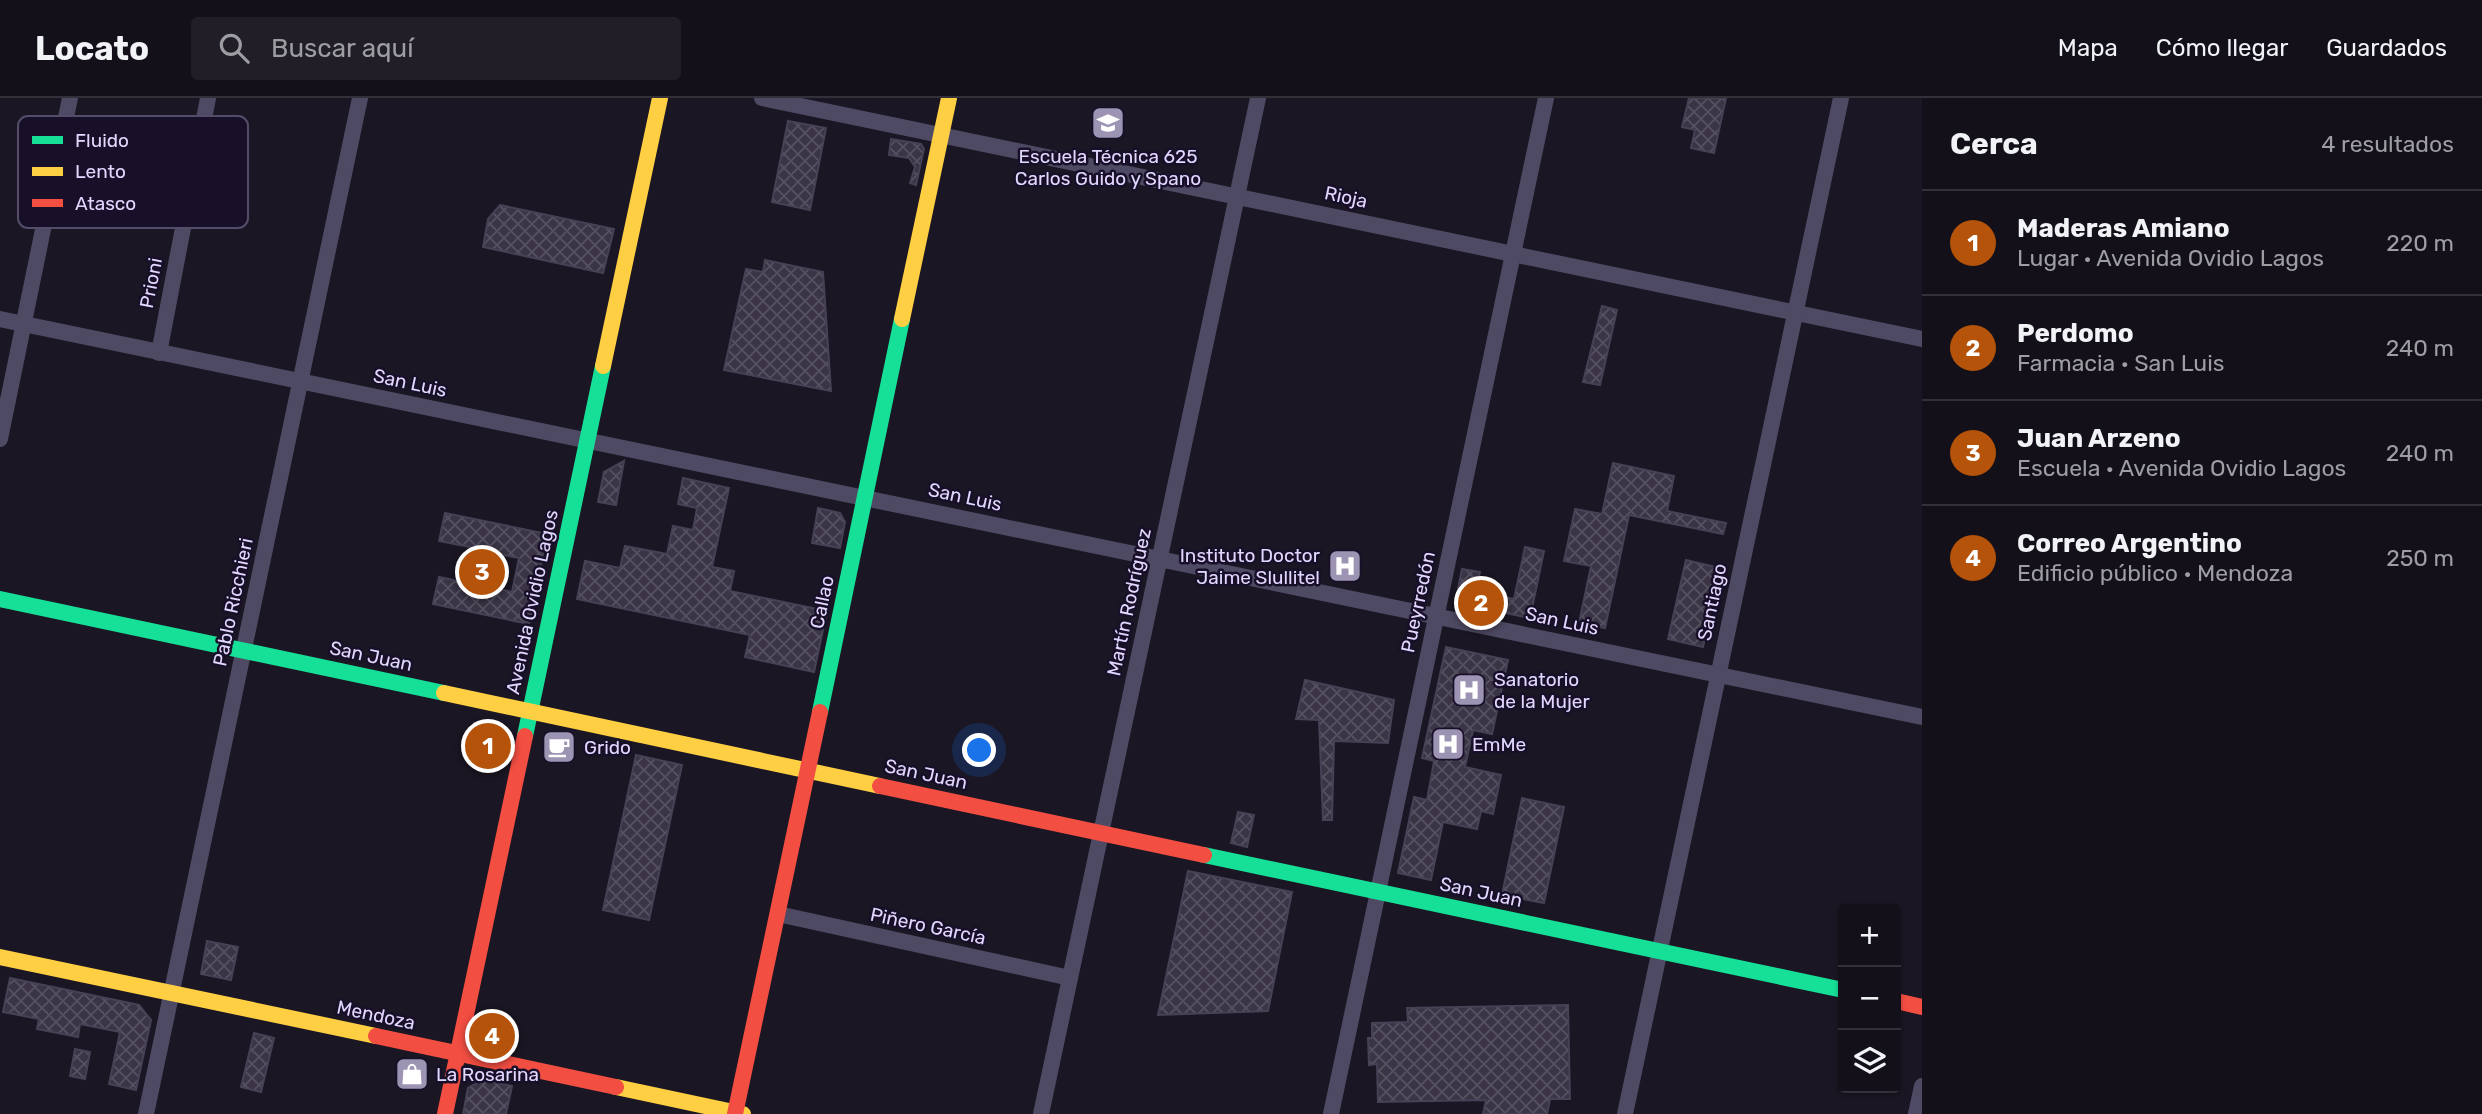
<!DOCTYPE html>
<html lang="es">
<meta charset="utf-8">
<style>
body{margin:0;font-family:Rubik,sans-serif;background:#211e27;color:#f1f3f6}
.controls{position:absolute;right:21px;bottom:21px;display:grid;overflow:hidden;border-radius:7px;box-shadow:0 2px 5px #0004}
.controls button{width:63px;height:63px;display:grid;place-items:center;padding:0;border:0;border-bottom:2px solid #333039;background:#14101a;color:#f1f3f6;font:35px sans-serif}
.you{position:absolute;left:980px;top:653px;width:24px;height:24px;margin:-18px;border:5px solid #fff;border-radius:50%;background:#1a73e8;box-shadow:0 0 0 10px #1a73e833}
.badge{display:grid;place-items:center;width:46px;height:46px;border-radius:50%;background:#b45309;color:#fff;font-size:23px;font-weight:700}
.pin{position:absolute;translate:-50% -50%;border:4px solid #fff;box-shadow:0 2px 7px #0006}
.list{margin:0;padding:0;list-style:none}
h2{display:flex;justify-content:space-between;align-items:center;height:91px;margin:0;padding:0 28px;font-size:30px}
h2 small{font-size:23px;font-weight:400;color:#9d9da2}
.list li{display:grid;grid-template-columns:46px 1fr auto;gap:21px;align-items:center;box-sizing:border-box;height:105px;padding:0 28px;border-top:2px solid #333039}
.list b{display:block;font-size:26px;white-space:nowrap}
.list p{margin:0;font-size:23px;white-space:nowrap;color:#9d9da2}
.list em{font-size:23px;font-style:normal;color:#9d9da2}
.icon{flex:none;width:38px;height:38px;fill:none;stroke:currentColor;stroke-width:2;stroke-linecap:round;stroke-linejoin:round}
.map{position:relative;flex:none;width:1922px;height:1016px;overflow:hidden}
header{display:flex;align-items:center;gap:42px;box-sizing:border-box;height:98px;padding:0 35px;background:#14101a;border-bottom:2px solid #333039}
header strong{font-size:33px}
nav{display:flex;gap:38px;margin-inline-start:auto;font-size:24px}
.search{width:490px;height:63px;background:#211e27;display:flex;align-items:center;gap:18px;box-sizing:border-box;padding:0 24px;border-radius:7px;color:#9d9da2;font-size:26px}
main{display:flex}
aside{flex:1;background:#14101a}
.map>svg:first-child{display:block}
.building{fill:url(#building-cross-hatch);stroke:#474156;stroke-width:2;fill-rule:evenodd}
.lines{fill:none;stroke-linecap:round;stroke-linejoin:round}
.street{stroke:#4f4a64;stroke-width:16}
.fast{stroke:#16e098;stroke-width:16}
.slow{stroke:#ffcf43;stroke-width:16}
.jam{stroke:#f24e42;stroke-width:16}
.labels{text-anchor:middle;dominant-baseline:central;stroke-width:5;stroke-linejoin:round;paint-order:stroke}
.poi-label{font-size:19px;fill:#e2d8ff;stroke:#181029;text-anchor:start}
.street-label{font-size:19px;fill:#e2d8ff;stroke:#181029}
.key{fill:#181029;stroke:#554c69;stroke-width:2}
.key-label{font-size:19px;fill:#e2d8ff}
</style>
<header>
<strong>Locato</strong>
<div class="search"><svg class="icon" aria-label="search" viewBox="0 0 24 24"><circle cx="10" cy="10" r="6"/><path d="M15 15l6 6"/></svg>Buscar aquí</div>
<nav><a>Mapa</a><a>Cómo llegar</a><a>Guardados</a></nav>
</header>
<main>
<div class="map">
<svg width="1922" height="1016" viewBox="0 0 1922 1016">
<defs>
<pattern id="building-cross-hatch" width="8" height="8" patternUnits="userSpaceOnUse" patternTransform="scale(1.75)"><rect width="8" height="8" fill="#3a3445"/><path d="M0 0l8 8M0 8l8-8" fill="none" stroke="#565161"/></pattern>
</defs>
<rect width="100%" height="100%" fill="#1a1623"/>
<g class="building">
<path d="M 1689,0 L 1726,0 L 1714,55 L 1691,50 L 1695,32 L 1682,29 Z"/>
<path d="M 788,23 L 826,30 L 810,112 L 772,104 Z"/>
<path d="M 891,41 L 921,46 L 924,51 L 916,87 L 910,85 L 915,69 L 909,60 L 889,57 Z"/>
<path d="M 500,107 L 614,131 L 603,175 L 483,149 L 488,121 Z"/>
<path d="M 765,162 L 823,174 L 831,293 L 724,272 L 746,171 L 763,174 Z"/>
<path d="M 1602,208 L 1617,212 L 1600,287 L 1583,284 Z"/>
<path d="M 624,363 L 616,407 L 598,404 L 604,374 Z"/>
<path d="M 1613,365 L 1674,378 L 1667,413 L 1726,425 L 1723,436 L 1629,417 L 1605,530 L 1579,525 L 1591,468 L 1564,463 L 1575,411 L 1602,416 Z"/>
<path d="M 683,380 L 729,390 L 712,469 L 734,473 L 730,493 L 827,513 L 814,574 L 745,559 L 750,537 L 577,501 L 585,463 L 620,470 L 625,448 L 667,456 L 673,428 L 693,432 L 697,410 L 678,406 Z"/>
<path d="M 818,410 L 840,415 L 845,424 L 840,450 L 812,445 Z"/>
<path d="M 445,415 L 547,436 L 529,526 L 433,506 L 439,479 L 463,484 L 470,449 L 439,443 ZM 488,454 L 519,460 L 512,494 L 481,487 Z"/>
<path d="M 1525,449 L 1544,453 L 1530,520 L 1455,505 L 1462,471 L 1480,474 L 1475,496 L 1500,501 L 1501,498 L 1514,501 Z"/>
<path d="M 1686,462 L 1720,470 L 1703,549 L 1668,541 Z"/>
<path d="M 1446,549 L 1508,562 L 1492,636 L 1473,632 L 1465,669 L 1501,677 L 1493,716 L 1481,713 L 1477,731 L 1443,724 L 1431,782 L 1398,775 L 1414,699 L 1427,702 L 1431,680 L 1434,663 L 1422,660 Z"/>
<path d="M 1305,582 L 1394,602 L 1388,645 L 1334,643 L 1332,722 L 1323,722 L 1319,622 L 1296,621 Z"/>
<path d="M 474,625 L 502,631 L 509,640 L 504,663 L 467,656 Z"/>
<path d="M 636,657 L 682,667 L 649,822 L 603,812 Z"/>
<path d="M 1522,700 L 1564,709 L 1544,805 L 1502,797 Z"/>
<path d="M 1238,714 L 1254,717 L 1247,749 L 1231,745 Z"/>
<path d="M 1188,773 L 1292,794 L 1268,913 L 1158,917 Z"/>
<path d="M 207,843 L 238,849 L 231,882 L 201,876 Z"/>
<path d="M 10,880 L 139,907 L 151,922 L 136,992 L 109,986 L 120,934 L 80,926 L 78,939 L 37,931 L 39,921 L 3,914 Z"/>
<path d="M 1568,907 L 1570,1001 L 1550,1001 L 1547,1016 L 1483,1016 L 1486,1002 L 1378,1004 L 1377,966 L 1369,967 L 1368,940 L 1372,940 L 1372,925 L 1408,924 L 1407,910 Z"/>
<path d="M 254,935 L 274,940 L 261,994 L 241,989 Z"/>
<path d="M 75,951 L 90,954 L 85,981 L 70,978 Z"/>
<path d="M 482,982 L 512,988 L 506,1016 L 463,1016 L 468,990 Z"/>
</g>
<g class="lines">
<g class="street">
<path d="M 762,0 L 1922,241"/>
<path d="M 0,221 L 1922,619"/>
<path d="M 159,255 L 208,0"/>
<path d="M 0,341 L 70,0"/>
<path d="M 778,816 L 1070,880"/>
<path d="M 146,1016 L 360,0"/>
<path d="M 1041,1016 L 1258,0"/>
<path d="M 1331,1016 L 1546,0"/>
<path d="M 1625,1016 L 1841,0"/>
<path d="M 1916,1016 L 1922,988"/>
</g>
<g class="fast">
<path d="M 0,501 L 444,595"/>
<path d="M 820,614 L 902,221"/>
<path d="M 525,638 L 603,268"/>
<path d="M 1204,757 L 1843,892"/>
</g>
<g class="slow">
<path d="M 902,221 L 949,0"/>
<path d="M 603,268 L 660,0"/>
<path d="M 444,595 L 880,688"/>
<path d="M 0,859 L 376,938"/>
<path d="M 616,989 L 743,1016"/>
</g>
<g class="jam">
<path d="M 880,688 L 1204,757"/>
<path d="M 1896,903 L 1922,909"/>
<path d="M 376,938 L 616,989"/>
<path d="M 445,1016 L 525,638"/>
<path d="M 735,1016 L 820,614"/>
</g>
</g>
<defs>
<symbol id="school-square" viewBox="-11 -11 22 22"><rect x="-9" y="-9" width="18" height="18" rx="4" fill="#9c94b2" stroke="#181029"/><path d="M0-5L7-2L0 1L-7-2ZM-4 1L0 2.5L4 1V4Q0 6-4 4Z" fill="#fff"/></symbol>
<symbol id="hospital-square" viewBox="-11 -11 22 22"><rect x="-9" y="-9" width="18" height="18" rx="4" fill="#9c94b2" stroke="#181029"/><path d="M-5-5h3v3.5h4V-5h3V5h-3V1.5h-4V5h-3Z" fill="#fff"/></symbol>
<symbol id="cafe-square" viewBox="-11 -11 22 22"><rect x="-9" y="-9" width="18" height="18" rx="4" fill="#9c94b2" stroke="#181029"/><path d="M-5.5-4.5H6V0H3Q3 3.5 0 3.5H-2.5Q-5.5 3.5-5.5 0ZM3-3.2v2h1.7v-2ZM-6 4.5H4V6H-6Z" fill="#fff"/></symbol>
<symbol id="shop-square" viewBox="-11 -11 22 22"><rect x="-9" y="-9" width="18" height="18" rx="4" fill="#9c94b2" stroke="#181029"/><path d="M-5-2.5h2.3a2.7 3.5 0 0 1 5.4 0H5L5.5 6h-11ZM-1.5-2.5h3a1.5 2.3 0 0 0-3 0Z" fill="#fff"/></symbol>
</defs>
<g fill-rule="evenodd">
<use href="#school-square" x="1089" y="6" width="38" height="38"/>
<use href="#hospital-square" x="1326" y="449" width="38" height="38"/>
<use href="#hospital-square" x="1450" y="573" width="38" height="38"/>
<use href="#hospital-square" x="1429" y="627" width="38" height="38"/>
<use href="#cafe-square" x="540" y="630" width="38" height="38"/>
<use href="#shop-square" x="393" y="957" width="38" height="38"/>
</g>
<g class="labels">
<g class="poi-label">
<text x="1108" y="58" text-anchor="middle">Escuela Técnica 625<tspan x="1108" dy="22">Carlos Guido y Spano</tspan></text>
<text x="1320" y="457" text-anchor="end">Instituto Doctor<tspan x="1320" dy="22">Jaime Slullitel</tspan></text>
<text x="1494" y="581">Sanatorio<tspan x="1494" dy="22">de la Mujer</tspan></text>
<text x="1472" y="646">EmMe</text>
<text x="584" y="649">Grido</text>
<text x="436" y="976">La Rosarina</text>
</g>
<g class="street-label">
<text transform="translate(1346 99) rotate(12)">Rioja</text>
<text transform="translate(151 185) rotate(-79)">Prioni</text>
<text transform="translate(410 285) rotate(12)">San Luis</text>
<text transform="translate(965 399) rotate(12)">San Luis</text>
<text transform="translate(233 504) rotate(-78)">Pablo Ricchieri</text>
<text transform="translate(532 504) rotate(-78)">Avenida Ovidio Lagos</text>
<text transform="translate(822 504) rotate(-78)">Callao</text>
<text transform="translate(1129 504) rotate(-78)">Martín Rodríguez</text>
<text transform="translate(1418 504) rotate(-78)">Pueyrredón</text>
<text transform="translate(1712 504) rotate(-78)">Santiago</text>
<text transform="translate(1562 523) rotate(12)">San Luis</text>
<text transform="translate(371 558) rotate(12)">San Juan</text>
<text transform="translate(926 676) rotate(12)">San Juan</text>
<text transform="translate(1481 794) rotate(12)">San Juan</text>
<text transform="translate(928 828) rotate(12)">Piñero García</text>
<text transform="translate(376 917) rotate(12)">Mendoza</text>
</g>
</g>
<rect x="18" y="18" width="230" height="112" rx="10" class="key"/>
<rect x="32" y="38" width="31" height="8" fill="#16e098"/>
<rect x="32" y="69" width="31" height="9" fill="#ffcf43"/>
<rect x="32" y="101" width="31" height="8" fill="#f24e42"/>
<g class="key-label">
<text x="75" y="49">Fluido</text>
<text x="75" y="80">Lento</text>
<text x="75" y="112">Atasco</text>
</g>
</svg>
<div class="controls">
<button>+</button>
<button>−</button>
<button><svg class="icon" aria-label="layers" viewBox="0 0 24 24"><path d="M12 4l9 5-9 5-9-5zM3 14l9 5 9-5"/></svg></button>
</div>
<div class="you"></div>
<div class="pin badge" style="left:488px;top:648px">1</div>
<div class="pin badge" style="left:1481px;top:505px">2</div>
<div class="pin badge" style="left:482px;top:474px">3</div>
<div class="pin badge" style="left:492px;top:938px">4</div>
</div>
<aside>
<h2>Cerca<small>4 resultados</small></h2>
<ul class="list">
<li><span class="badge">1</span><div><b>Maderas Amiano</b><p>Lugar · Avenida Ovidio Lagos</p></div><em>220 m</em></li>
<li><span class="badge">2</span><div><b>Perdomo</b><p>Farmacia · San Luis</p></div><em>240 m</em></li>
<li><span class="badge">3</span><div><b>Juan Arzeno</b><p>Escuela · Avenida Ovidio Lagos</p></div><em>240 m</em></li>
<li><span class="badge">4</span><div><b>Correo Argentino</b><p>Edificio público · Mendoza</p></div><em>250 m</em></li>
</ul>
</aside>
</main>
